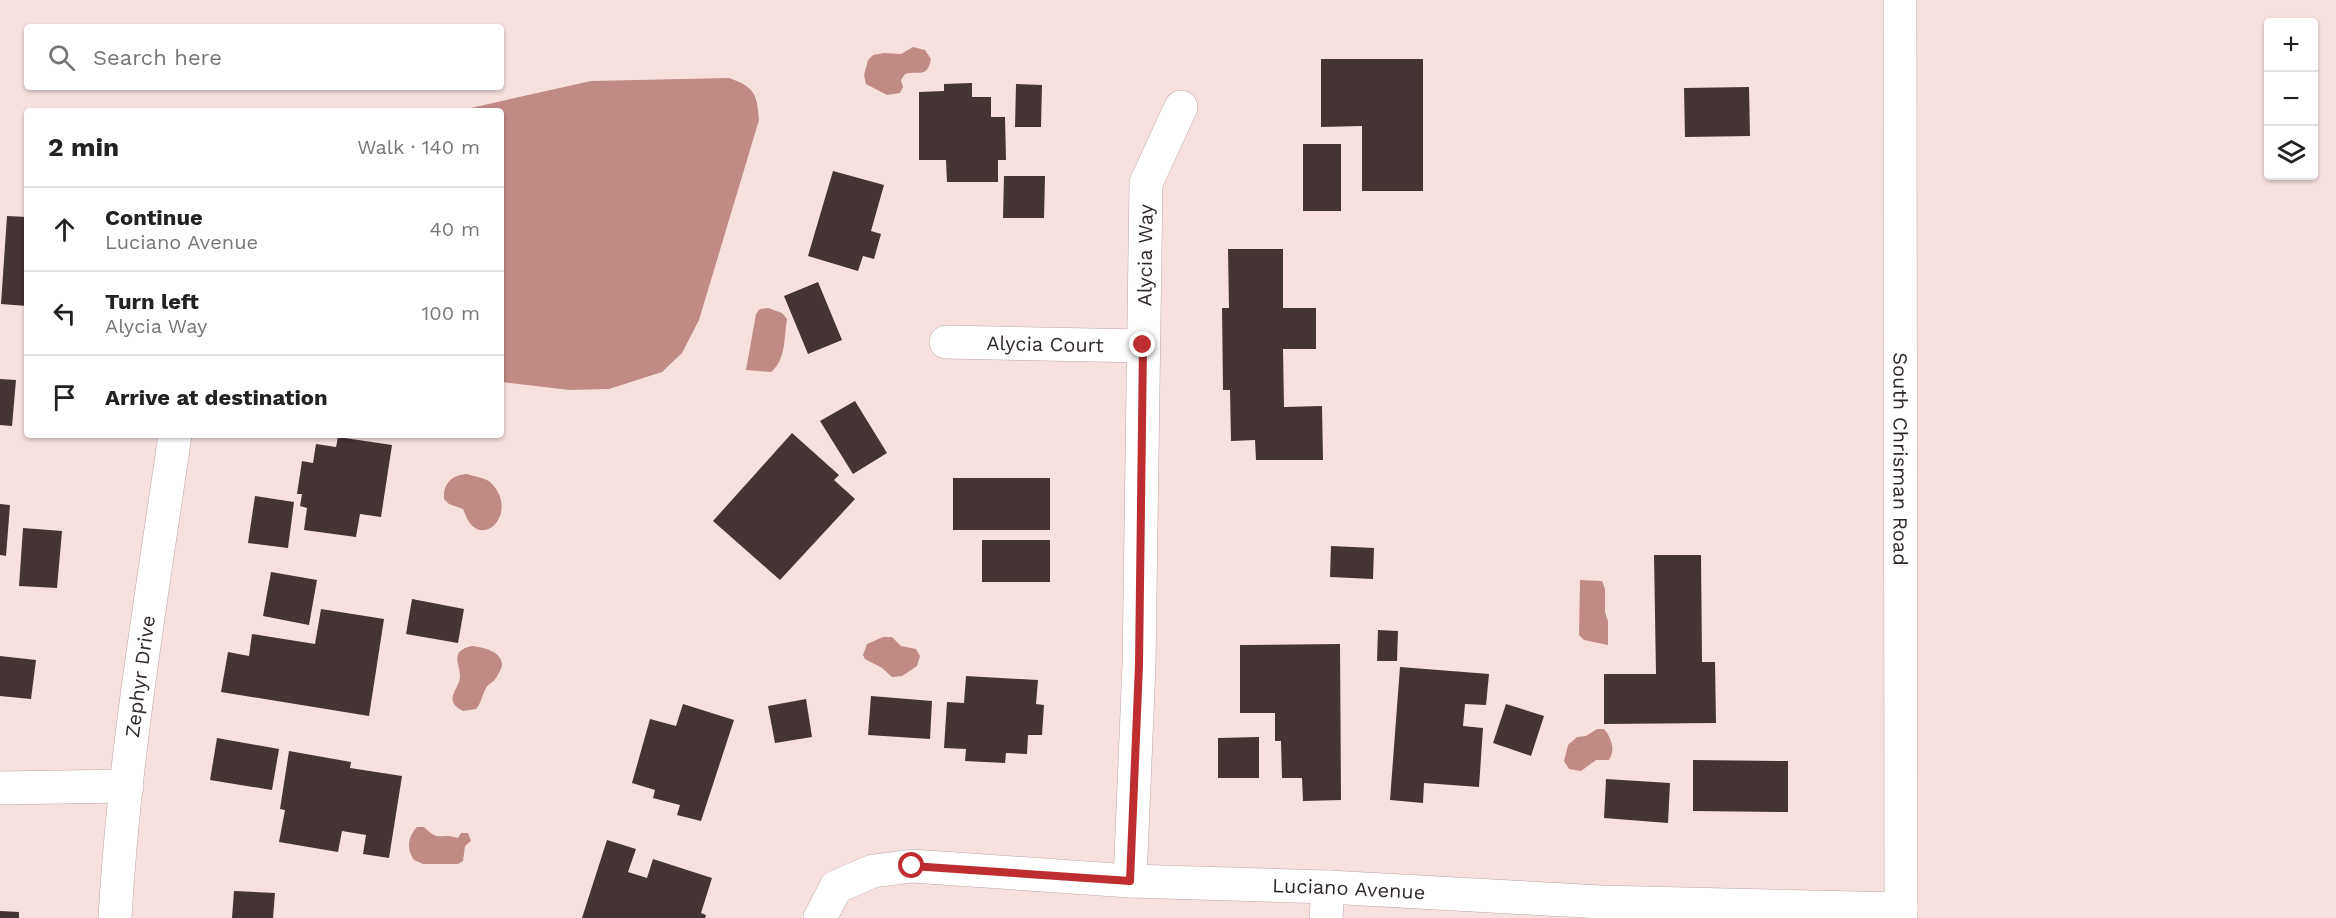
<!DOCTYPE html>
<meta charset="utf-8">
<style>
body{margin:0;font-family:"Work Sans",sans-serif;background:#f6f6f6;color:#222}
.controls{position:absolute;right:18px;top:18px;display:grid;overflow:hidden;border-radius:6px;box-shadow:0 2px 4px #0004}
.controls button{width:54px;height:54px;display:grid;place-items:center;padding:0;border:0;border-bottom:2px solid #e0e0e0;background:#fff;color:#222;font:30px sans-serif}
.stop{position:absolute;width:18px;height:18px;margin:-14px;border:4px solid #be2e30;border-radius:50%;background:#fff}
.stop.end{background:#be2e30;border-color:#fff;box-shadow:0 2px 6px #0008}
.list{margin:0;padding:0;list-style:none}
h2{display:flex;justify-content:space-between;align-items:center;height:78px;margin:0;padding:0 24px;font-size:26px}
h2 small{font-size:20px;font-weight:400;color:#767676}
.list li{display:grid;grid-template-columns:39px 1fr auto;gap:18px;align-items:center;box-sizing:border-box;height:84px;padding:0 24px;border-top:2px solid #e0e0e0}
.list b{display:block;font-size:22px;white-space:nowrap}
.list p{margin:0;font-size:20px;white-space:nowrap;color:#767676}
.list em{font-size:20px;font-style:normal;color:#767676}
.icon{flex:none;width:33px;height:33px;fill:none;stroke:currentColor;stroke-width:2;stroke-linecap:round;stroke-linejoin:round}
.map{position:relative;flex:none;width:2336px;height:918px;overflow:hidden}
.search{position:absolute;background:#fff;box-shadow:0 2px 4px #0004;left:24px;top:24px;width:480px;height:66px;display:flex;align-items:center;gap:15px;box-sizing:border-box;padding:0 21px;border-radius:6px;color:#767676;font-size:22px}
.panel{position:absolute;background:#fff;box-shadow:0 2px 4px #0004;left:24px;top:108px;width:480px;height:330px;border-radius:6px}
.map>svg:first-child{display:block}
.water{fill:#c18a85}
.building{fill:#443433}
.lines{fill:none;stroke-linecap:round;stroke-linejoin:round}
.minor-casing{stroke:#bba7a5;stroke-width:34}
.tertiary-casing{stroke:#bba7a5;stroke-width:34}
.minor{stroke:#fff;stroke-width:33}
.tertiary{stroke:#fff;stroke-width:33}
.route{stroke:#be2e30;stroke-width:8}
.labels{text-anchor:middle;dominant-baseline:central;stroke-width:6;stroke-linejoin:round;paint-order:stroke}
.street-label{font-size:20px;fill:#312928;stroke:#fdf0ef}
</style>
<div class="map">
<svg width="2336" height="918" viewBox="0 0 2336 918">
<rect width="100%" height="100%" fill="#f6e1df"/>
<g class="water">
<path d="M 913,47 L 925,50 L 931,59 C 927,79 919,70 905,74 L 901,80 L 903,87 L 900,93 L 887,95 L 866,84 L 864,75 L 868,60 L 873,55 L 884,53 L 901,54 Z"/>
<path d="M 729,78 C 755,87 757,94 759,120 L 699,320 L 682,353 L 662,372 L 609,389 L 570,390 L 501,382 L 501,111 L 457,111 L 591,81 Z"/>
<path d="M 768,308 L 782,313 L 787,319 C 784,337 786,360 771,372 L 746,370 L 756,314 L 760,309 Z"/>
<path d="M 467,474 C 475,477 483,477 490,482 C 519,509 487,547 469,522 C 466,518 465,513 463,509 L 449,504 L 444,499 C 443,483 452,475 467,474 Z"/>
<path d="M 1580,580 L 1602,581 L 1605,589 L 1605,612 L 1608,621 L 1608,645 L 1584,640 L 1579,635 Z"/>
<path d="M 883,637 L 892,637 L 901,646 L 916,649 L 920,656 L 917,666 L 902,676 L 892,677 L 882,668 L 865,659 L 863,655 L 867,644 Z"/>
<path d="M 472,646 C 482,647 502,651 502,665 C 502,668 498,675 496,678 C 494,682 489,683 486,688 C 482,695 482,702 476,709 L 463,711 C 442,700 459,690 460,677 C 461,665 448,651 472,646 Z"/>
<path d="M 1597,729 L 1604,729 C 1611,737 1616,750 1609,760 L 1596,760 L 1581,771 L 1569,769 L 1564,761 L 1568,745 L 1577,737 L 1586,736 Z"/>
<path d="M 417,827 L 424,827 C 440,843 439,832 458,838 L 461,833 L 468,833 L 471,841 L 465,846 L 463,861 L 458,864 L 423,864 L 414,860 C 406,849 408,836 417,827 Z"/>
</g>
<g class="building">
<path d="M 1321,59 L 1423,59 L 1423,191 L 1362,191 L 1362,126 L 1321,127 Z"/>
<path d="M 972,83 L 972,97 L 991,97 L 991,117 L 1005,117 L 1006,160 L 998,160 L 998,182 L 947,182 L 946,160 L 919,160 L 919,92 L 944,91 L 944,84 Z"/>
<path d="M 1016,84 L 1042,85 L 1041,127 L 1015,127 Z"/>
<path d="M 1749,87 L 1750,136 L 1685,137 L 1684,88 Z"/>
<rect x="1303" y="144" width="38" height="67"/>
<path d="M 833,171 L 884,185 L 871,231 L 881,234 L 874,259 L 863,256 L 858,271 L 808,256 Z"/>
<path d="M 1004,176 L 1045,176 L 1044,218 L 1003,218 Z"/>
<path d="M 7,216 L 27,217 L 27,306 L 1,304 Z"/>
<path d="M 1228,249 L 1283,249 L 1283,308 L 1316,308 L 1316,349 L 1283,349 L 1284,407 L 1322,406 L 1323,460 L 1256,460 L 1255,440 L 1231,441 L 1230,390 L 1223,390 L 1222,308 L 1229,308 Z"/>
<path d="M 818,282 L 842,340 L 808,354 L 784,296 Z"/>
<path d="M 0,379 L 16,380 L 12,426 L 0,425 Z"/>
<path d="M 855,401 L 887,453 L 853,474 L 820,421 Z"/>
<path d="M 792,433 L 839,475 L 834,480 L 855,499 L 780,580 L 713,521 Z"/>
<path d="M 338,437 L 392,445 L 381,517 L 360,514 L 356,537 L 304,530 L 307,508 L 300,506 L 302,494 L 297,494 L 302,461 L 313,463 L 316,444 L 336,447 Z"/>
<rect x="953" y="478" width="97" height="52"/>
<path d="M 255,496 L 294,502 L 288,548 L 248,543 Z"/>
<path d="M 0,504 L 10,505 L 6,556 L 0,555 Z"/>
<path d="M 23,528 L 62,531 L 57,588 L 19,586 Z"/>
<rect x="982" y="540" width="68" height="42"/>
<path d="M 1331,546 L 1374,548 L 1373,579 L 1330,577 Z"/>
<path d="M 1654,555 L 1701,555 L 1702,662 L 1715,662 L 1716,723 L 1604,724 L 1604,674 L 1656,674 Z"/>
<path d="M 271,572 L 317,580 L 309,625 L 263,616 Z"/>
<path d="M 412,599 L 464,609 L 458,643 L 406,634 Z"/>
<path d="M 321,609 L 384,619 L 369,716 L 221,692 L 228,652 L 249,656 L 252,634 L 315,644 Z"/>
<path d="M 1378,630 L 1398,631 L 1397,661 L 1377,661 Z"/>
<path d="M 1340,644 L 1341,800 L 1303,801 L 1302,778 L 1282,778 L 1281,741 L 1275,741 L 1275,713 L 1240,713 L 1240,645 Z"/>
<path d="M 0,656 L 36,660 L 31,699 L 0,696 Z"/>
<path d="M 1400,667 L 1489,674 L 1486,705 L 1465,704 L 1463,726 L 1483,728 L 1479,787 L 1424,783 L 1423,803 L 1390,800 Z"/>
<path d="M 966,676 L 1038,680 L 1036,704 L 1044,705 L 1042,735 L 1028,735 L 1027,754 L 1006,753 L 1005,763 L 965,761 L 966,749 L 944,748 L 947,702 L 964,703 Z"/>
<path d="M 871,696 L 932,701 L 930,739 L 868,735 Z"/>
<path d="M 806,699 L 812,737 L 775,743 L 768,706 Z"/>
<path d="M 683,704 L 734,720 L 701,821 L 677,815 L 680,805 L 653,798 L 655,790 L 632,783 L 650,719 L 676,726 Z"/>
<path d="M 1506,704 L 1544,716 L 1531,756 L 1493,743 Z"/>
<path d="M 1259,737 L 1259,778 L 1218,778 L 1218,738 Z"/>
<path d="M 217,738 L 279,749 L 272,790 L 210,780 Z"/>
<path d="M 289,751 L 351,762 L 350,768 L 402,776 L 389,858 L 363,854 L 366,835 L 342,831 L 338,852 L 279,842 L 285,810 L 280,809 Z"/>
<path d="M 1693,760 L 1788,761 L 1788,812 L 1693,811 Z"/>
<path d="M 1606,779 L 1670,783 L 1668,823 L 1604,818 Z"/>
<path d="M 607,840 L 636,849 L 628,872 L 647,878 L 653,859 L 712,878 L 701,913 L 706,915 L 705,918 L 582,918 Z"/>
<path d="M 234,891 L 275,893 L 273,918 L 232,918 Z"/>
<path d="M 0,911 L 19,912 L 19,918 L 0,918 Z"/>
</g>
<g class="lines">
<defs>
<g id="minor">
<path id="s1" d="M 946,342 L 1143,346"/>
<path d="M 0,788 L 127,786"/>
<path id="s2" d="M 1130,881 L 1139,665 L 1146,183 L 1181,107"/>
<path id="s3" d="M 115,918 C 124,756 152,595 175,435"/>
<path id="s4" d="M 820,918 L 836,887 L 873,871 L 912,866 L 1130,881 L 1328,887 L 1601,902 L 1901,909"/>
<path d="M 1326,918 L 1328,887"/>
</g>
<g id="tertiary">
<path id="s5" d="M 1900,0 L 1901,918"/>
</g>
</defs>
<use href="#minor" class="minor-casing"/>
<use href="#tertiary" class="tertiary-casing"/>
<use href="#minor" class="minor"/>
<use href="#tertiary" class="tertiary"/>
</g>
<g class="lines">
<path class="route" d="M 912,866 L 1130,881 L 1139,665 L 1143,345"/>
</g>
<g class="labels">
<g class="street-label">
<text stroke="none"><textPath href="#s2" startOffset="626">Alycia Way</textPath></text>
<text stroke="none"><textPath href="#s1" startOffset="99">Alycia Court</textPath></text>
<text stroke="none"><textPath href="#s5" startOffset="459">South Chrisman Road</textPath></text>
<text stroke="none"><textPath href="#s3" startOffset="243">Zephyr Drive</textPath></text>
<text stroke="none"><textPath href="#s4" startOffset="552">Luciano Avenue</textPath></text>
</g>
</g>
</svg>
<div class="controls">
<button>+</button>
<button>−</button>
<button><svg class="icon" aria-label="layers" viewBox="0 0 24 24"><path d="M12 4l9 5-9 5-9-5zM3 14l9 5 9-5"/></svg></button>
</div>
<div class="stop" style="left:912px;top:866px"></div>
<div class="stop end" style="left:1143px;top:345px"></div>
<div class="search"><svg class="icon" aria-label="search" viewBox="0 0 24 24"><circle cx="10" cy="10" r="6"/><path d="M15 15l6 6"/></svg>Search here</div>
<section class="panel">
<h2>2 min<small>Walk · 140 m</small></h2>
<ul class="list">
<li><svg class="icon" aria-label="ahead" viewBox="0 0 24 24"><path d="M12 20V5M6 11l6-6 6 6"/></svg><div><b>Continue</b><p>Luciano Avenue</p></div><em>40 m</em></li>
<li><svg class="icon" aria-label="left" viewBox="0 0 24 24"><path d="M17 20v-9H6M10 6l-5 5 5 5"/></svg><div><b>Turn left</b><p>Alycia Way</p></div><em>100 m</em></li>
<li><svg class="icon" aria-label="arrive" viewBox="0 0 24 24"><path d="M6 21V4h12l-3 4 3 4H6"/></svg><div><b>Arrive at destination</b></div></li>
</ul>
</section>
</div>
